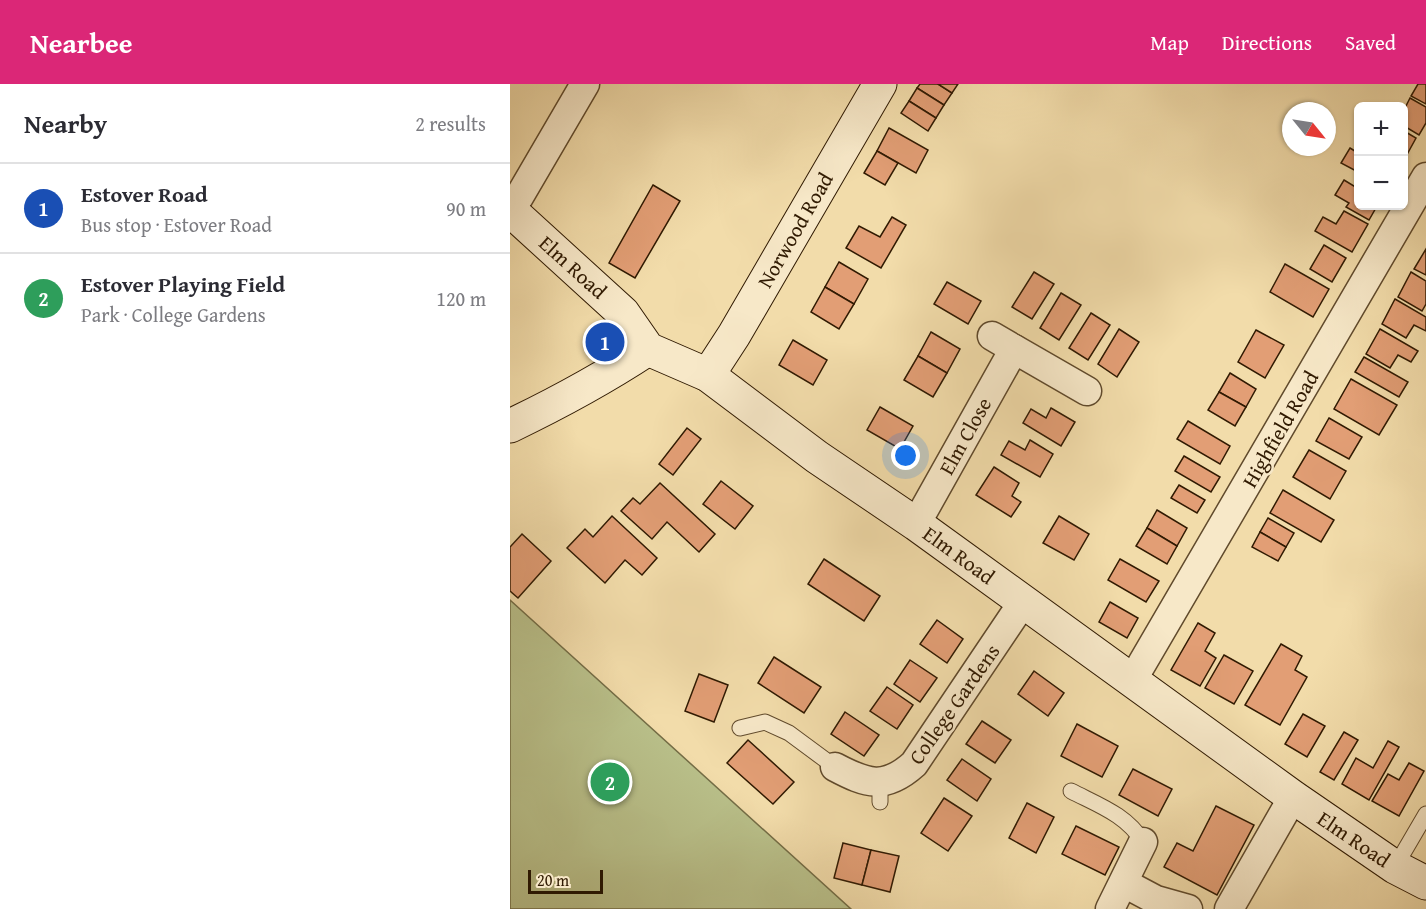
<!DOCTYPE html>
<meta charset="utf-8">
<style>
body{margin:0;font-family:"Gentium Book Plus",serif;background:#f7f7f7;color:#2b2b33}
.controls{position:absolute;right:18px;top:18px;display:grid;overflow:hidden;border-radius:9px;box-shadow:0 2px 4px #0004}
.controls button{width:54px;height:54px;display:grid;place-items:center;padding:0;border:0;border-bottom:2px solid #e1e1e2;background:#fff;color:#2b2b33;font:30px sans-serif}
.compass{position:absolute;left:772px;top:18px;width:54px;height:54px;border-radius:50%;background:#fff;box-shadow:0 2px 4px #0004;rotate:120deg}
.scale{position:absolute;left:18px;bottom:15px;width:75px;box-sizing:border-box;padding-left:6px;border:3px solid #301a02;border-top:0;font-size:16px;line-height:21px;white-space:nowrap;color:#301a02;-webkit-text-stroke:4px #f7e8c8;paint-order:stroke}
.you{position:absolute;left:396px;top:372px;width:21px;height:21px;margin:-15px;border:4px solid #fff;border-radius:50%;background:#1a73e8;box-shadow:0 0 0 9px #1a73e833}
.badge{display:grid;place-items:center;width:39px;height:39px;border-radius:50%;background:#db2777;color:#fff;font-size:20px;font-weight:700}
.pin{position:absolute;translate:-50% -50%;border:3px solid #fff;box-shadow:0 2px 6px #0006}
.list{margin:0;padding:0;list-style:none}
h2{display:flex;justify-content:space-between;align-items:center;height:78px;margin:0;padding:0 24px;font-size:26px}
h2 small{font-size:20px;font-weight:400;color:#7c7c81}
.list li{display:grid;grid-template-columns:39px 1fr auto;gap:18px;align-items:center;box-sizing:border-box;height:90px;padding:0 24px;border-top:2px solid #e1e1e2}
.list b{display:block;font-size:22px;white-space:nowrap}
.list p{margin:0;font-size:20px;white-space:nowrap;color:#7c7c81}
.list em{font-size:20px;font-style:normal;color:#7c7c81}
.map{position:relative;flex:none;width:916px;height:825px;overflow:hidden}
header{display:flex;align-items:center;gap:36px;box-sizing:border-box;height:84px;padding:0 30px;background:#db2777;color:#fff}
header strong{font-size:28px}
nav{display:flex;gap:33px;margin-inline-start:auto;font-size:21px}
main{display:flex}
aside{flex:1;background:#fff}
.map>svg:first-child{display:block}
.green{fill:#b9c08a;stroke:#746d46;stroke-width:1.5}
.building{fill:#e29e75;stroke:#301a02;stroke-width:1.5}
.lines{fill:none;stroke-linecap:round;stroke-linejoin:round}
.lane-casing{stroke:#604a2c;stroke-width:17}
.street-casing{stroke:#604a2c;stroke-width:31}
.secondary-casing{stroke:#301a02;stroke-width:35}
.lane{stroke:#f7e8c8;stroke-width:15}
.street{stroke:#f7e8c8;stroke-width:28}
.secondary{stroke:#f7e8c8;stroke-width:33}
.labels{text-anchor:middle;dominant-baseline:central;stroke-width:5;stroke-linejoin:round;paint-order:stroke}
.street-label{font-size:21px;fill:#301a02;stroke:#f7e8c8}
</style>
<header>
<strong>Nearbee</strong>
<nav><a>Map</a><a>Directions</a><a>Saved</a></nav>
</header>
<main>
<aside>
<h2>Nearby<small>2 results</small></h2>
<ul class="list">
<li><span class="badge" style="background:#1a4fb4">1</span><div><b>Estover Road</b><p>Bus stop · Estover Road</p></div><em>90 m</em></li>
<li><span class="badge" style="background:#2e9e5b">2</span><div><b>Estover Playing Field</b><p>Park · College Gardens</p></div><em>120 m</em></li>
</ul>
</aside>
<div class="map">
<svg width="916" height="825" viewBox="0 0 916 825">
<rect width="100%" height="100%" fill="#f2dcaa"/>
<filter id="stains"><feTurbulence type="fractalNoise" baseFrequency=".00333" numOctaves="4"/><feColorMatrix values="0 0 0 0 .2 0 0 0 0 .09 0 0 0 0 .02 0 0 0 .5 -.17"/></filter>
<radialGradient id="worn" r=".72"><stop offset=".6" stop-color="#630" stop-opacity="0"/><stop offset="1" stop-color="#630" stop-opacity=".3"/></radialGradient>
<path class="green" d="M 0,516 L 341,825 L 0,825 Z"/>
<g class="building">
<path d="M 410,0 L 428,0 L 442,9 L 434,21 L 407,4 Z"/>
<path d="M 428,0 L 448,0 L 442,9 Z"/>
<path d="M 908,0 L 916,0 L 916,20 L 901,12 Z"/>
<path d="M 407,4 L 434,21 L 426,34 L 399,17 Z"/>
<path d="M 900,14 L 916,23 L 916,39 L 909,51 L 894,42 L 894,26 Z"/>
<path d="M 399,17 L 426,34 L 418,47 L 391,29 Z"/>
<path d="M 379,44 L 418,66 L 406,89 L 367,67 Z"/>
<path d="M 894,47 L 906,54 L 894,76 Z"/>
<path d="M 840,64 L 848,69 L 848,88 L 831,79 Z"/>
<path d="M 367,67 L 388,79 L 375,101 L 354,89 Z"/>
<path d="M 834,96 L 847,104 L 848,102 L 848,122 L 867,122 L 859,136 L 836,123 L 839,119 L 825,111 Z"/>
<path d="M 143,101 L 170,117 L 125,194 L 99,179 Z"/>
<path d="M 834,127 L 858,140 L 842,168 L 805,147 L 813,133 L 826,140 Z"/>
<path d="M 382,133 L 396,141 L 371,184 L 336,164 L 349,142 L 370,153 Z"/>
<path d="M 814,161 L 836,174 L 822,198 L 800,185 Z"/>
<path d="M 916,165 L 916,191 L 904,185 Z"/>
<path d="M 329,178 L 358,195 L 344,220 L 315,203 Z"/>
<path d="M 775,180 L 819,205 L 803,233 L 760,208 Z"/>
<path d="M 524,188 L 544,200 L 522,235 L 502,223 Z"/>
<path d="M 901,188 L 916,197 L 916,220 L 912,227 L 888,213 Z"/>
<path d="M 437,198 L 471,217 L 458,240 L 424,220 Z"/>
<path d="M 315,203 L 344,220 L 329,245 L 301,228 Z"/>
<path d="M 551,209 L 571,221 L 549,256 L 530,244 Z"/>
<path d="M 885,215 L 916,233 L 916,247 L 904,241 L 896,254 L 872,240 Z"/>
<path d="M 581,229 L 600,241 L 578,276 L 559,264 Z"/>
<path d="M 609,245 L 629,258 L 607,293 L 588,280 Z"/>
<path d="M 870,245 L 908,267 L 901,278 L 888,271 L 880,284 L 856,270 Z"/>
<path d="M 746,246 L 774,261 L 755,294 L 728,278 Z"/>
<path d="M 421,248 L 450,265 L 437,289 L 408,272 Z"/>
<path d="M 283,256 L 317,276 L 303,301 L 269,281 Z"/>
<path d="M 408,272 L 437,289 L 423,313 L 394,296 Z"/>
<path d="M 854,273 L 898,298 L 889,313 L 845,288 Z"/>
<path d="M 720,289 L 746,305 L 736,323 L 709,308 Z"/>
<path d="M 841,295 L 887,321 L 869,351 L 824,325 Z"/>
<path d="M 709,308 L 736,323 L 725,342 L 698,326 Z"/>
<path d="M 370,323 L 403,342 L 390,365 L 357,346 Z"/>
<path d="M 541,324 L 565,338 L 551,362 L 513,339 L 521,325 L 536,334 Z"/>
<path d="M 819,334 L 852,353 L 839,375 L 806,357 Z"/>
<path d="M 678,337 L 720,362 L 710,380 L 667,355 Z"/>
<path d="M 177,344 L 191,355 L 163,391 L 149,380 Z"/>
<path d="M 520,356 L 543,370 L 530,393 L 491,371 L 499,357 L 515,366 Z"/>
<path d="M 799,366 L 836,387 L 820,415 L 783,393 Z"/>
<path d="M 674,372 L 710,393 L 701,408 L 665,387 Z"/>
<path d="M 484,383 L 509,399 L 502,412 L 511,418 L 501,433 L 466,411 Z"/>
<path d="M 211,397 L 243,422 L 225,445 L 193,420 Z"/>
<path d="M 150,399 L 205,450 L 189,468 L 157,438 L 142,455 L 111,427 L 123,414 L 130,420 Z"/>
<path d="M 669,401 L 695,416 L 687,429 L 661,414 Z"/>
<path d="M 773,406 L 824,436 L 811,458 L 760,429 Z"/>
<path d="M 647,426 L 677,444 L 667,462 L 637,444 Z"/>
<path d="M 102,432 L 147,474 L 132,491 L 115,476 L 95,499 L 57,464 L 75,445 L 83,453 Z"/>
<path d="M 549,432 L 579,450 L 564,476 L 533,459 Z"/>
<path d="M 758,434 L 784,449 L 776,463 L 750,448 Z"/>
<path d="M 637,444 L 667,462 L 657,480 L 626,462 Z"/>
<path d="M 750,448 L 776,463 L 768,477 L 742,463 Z"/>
<path d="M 12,450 L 41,477 L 8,514 L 0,507 L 0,463 Z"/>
<path d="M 314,475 L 370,512 L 354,537 L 298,500 Z"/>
<path d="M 610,475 L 649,497 L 636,518 L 598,496 Z"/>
<path d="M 600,518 L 628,534 L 617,554 L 589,538 Z"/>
<path d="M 427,536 L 453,555 L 437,579 L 410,560 Z"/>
<path d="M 688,539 L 705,549 L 695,567 L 706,574 L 690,602 L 661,586 Z"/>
<path d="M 771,560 L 792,572 L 785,586 L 797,593 L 770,641 L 735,621 Z"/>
<path d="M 714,571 L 743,587 L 724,620 L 695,604 Z"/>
<path d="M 264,573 L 311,603 L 294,629 L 248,599 Z"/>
<path d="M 400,576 L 427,594 L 410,618 L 384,600 Z"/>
<path d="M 524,587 L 554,609 L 538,632 L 508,610 Z"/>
<path d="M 189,590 L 218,601 L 204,638 L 175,627 Z"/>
<path d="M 377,603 L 403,621 L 387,645 L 360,627 Z"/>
<path d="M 335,628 L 369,651 L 354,672 L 321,650 Z"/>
<path d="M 793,630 L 815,642 L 797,673 L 775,660 Z"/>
<path d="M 472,637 L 501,656 L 485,679 L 456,660 Z"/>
<path d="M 567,640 L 608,662 L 592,693 L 551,672 Z"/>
<path d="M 834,648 L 848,656 L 824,696 L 810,688 Z"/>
<path d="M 238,656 L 284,698 L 263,720 L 217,679 Z"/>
<path d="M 878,657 L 889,663 L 859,716 L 832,700 L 846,674 L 863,684 Z"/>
<path d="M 452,675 L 481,695 L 467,717 L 437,696 Z"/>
<path d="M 899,679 L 914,687 L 889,732 L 862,717 L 878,690 L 889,696 Z"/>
<path d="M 623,685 L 662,705 L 648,732 L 609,711 Z"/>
<path d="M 434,714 L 462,732 L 438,767 L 411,749 Z"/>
<path d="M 517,719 L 544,733 L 526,769 L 499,754 Z"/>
<path d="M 706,722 L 744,741 L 707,811 L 654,783 L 667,759 L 683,767 Z"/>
<path d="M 566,742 L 609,763 L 595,791 L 552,770 Z"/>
<path d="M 333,759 L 361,766 L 352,801 L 324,794 Z"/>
<path d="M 361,766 L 389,772 L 380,808 L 352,801 Z"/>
</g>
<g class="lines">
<defs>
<g id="lane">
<path d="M 230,644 L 255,638 L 279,649 L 325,683"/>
<path d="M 561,707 C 588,721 617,731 633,758"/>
<path d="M 370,718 L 370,699"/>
<path d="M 885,783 L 916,730"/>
</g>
<g id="street">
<path d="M 0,124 L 9,113 L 75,0"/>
<path d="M 482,252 L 504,265"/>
<path d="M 406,440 L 504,265 L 577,307"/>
<path d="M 623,595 L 916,93"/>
<path d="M 325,683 C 357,700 375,706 404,680 L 513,518"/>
<path d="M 614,799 L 646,816 L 678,825"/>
<path d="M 600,825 L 633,758"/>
<path d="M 719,825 L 783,713"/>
</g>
<g id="secondary">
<path d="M 0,126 L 113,229 L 138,265 L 198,291 L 307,373 L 406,440 L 783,713 L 885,783 L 916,799"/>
<path d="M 198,291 L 224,251 L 370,0"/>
<path d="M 0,342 C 48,319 94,294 138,265"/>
</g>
</defs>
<use href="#lane" class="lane-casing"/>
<use href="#street" class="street-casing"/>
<use href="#secondary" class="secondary-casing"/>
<use href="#lane" class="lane"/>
<use href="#street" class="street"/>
<use href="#secondary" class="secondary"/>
</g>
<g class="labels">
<g class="street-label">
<text transform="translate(285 146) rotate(-60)">Norwood Road</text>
<text transform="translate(63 183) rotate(42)">Elm Road</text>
<text transform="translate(770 345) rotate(-60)">Highfield Road</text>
<text transform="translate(455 352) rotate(-61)">Elm Close</text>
<text transform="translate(449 471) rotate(36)">Elm Road</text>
<text transform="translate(444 620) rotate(-55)">College Gardens</text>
<text transform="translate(844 755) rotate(34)">Elm Road</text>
</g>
</g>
<rect width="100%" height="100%" filter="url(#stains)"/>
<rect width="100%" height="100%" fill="url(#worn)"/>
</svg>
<div class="controls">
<button>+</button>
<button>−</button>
</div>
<svg class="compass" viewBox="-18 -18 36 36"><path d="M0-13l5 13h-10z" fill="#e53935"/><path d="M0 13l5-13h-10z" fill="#7c7c81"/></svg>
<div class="scale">20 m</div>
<div class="you"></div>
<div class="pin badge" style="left:95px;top:258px;background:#1a4fb4">1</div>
<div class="pin badge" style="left:100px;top:698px;background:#2e9e5b">2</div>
</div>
</main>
